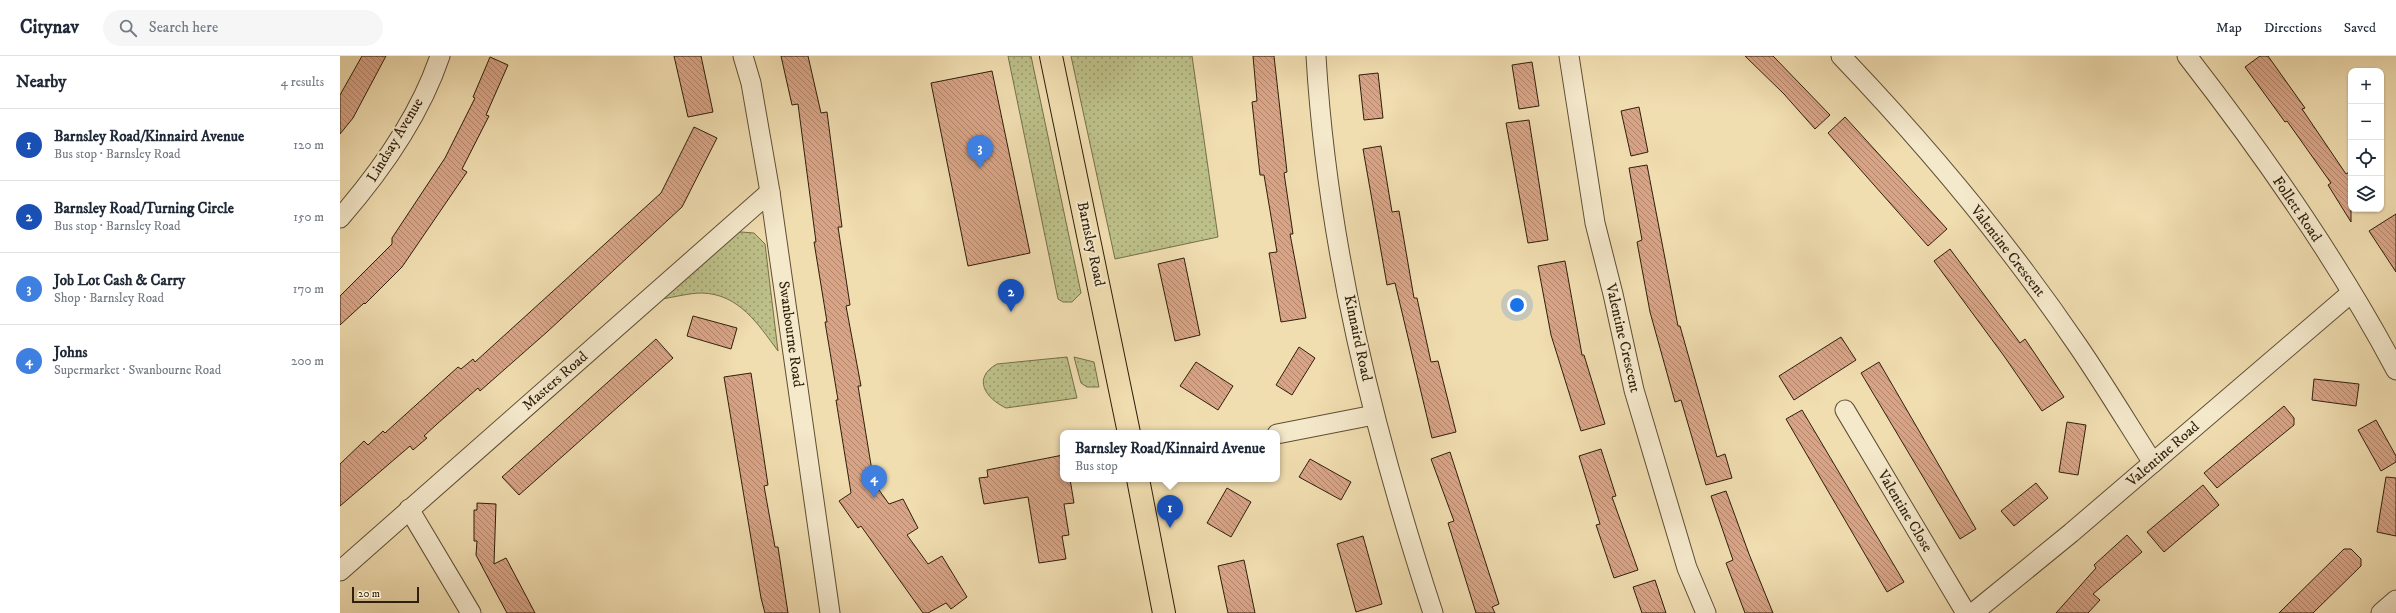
<!DOCTYPE html>
<meta charset="utf-8">
<style>
body{margin:0;font-family:"IM FELL DW Pica",serif;background:#f6f6f7;color:#1f2937}
.controls{position:absolute;right:12px;top:12px;display:grid;overflow:hidden;border-radius:8px;box-shadow:0 1px 3px #0004}
.controls button{width:36px;height:36px;display:grid;place-items:center;padding:0;border:0;border-bottom:1px solid #e0e1e3;background:#fff;color:#1f2937;font:20px sans-serif}
.scale{position:absolute;left:12px;bottom:10px;width:67px;box-sizing:border-box;padding-left:4px;border:2px solid #2f1f0b;border-top:0;font-size:11px;line-height:14px;white-space:nowrap;color:#2f1f0b;-webkit-text-stroke:3px #f5e9cc;paint-order:stroke}
.you{position:absolute;left:1177px;top:249px;width:14px;height:14px;margin:-10px;border:3px solid #fff;border-radius:50%;background:#1a73e8;box-shadow:0 0 0 6px #1a73e833}
.badge{display:grid;place-items:center;width:26px;height:26px;border-radius:50%;background:#8f2418;color:#fff;font-size:13px;font-weight:700}
.pin{position:absolute;translate:-50% -33px;filter:drop-shadow(0 1px 2px #0008)}
.pin::after{content:'';position:absolute;top:21px;width:14px;height:12px;background:inherit;clip-path:polygon(0 0,100% 0,50% 100%)}
.popup{position:absolute;left:720px;top:374px;width:220px;height:52px;box-sizing:border-box;display:grid;place-content:center;border-radius:8px;background:#fff;filter:drop-shadow(0 1px 3px #0005);font-size:13px;white-space:nowrap;color:#747a83}
.popup b{font-size:15px;color:#1f2937}
.popup::after{content:'';position:absolute;left:50%;top:100%;margin-left:-8px;border:8px solid transparent;border-top-color:#fff}
.list{margin:0;padding:0;list-style:none}
h2{display:flex;justify-content:space-between;align-items:center;height:52px;margin:0;padding:0 16px;font-size:17px}
h2 small{font-size:13px;font-weight:400;color:#747a83}
.list li{display:grid;grid-template-columns:26px 1fr auto;gap:12px;align-items:center;box-sizing:border-box;height:72px;padding:0 16px;border-top:1px solid #e0e1e3}
.list b{display:block;font-size:15px;white-space:nowrap}
.list p{margin:0;font-size:13px;white-space:nowrap;color:#747a83}
.list em{font-size:13px;font-style:normal;color:#747a83}
.icon{flex:none;width:22px;height:22px;fill:none;stroke:currentColor;stroke-width:2;stroke-linecap:round;stroke-linejoin:round}
.map{position:relative;flex:none;width:2056px;height:557px;overflow:hidden}
header{display:flex;align-items:center;gap:24px;box-sizing:border-box;height:56px;padding:0 20px;background:#fff;border-bottom:1px solid #e0e1e3}
header strong{font-size:19px}
nav{display:flex;gap:22px;margin-inline-start:auto;font-size:14px}
.search{width:280px;height:36px;background:#f6f6f7;display:flex;align-items:center;gap:10px;box-sizing:border-box;padding:0 14px;border-radius:22px;color:#747a83;font-size:15px}
main{display:flex}
aside{flex:1;background:#fff}
.map>svg:first-child{display:block}
.grass{fill:url(#grass-dots);stroke:#76704a}
.building{fill:url(#building-back-hatch);stroke:#2f1f0b}
.lines{fill:none;stroke-linecap:round;stroke-linejoin:round}
.minor-casing{stroke:#5f4e34;stroke-width:21}
.primary-casing{stroke:#2f1f0b;stroke-width:24}
.minor{stroke:#f5e9cc;stroke-width:19}
.primary{stroke:#f0ddb0;stroke-width:22}
.labels{text-anchor:middle;dominant-baseline:central;stroke-width:4;stroke-linejoin:round;paint-order:stroke}
.street-label{font-size:15px;fill:#2f1f0b;stroke:#f5e9cc}
</style>
<header>
<strong>Citynav</strong>
<div class="search"><svg class="icon" aria-label="search" viewBox="0 0 24 24"><circle cx="10" cy="10" r="6"/><path d="M15 15l6 6"/></svg>Search here</div>
<nav><a>Map</a><a>Directions</a><a>Saved</a></nav>
</header>
<main>
<aside>
<h2>Nearby<small>4 results</small></h2>
<ul class="list">
<li><span class="badge" style="background:#1a4fb4">1</span><div><b>Barnsley Road/Kinnaird Avenue</b><p>Bus stop · Barnsley Road</p></div><em>120 m</em></li>
<li><span class="badge" style="background:#1a4fb4">2</span><div><b>Barnsley Road/Turning Circle</b><p>Bus stop · Barnsley Road</p></div><em>150 m</em></li>
<li><span class="badge" style="background:#3f7fe0">3</span><div><b>Job Lot Cash &amp; Carry</b><p>Shop · Barnsley Road</p></div><em>170 m</em></li>
<li><span class="badge" style="background:#3f7fe0">4</span><div><b>Johns</b><p>Supermarket · Swanbourne Road</p></div><em>200 m</em></li>
</ul>
</aside>
<div class="map">
<svg width="2056" height="557" viewBox="0 0 2056 557">
<defs>
<pattern id="grass-dots" width="8" height="8" patternUnits="userSpaceOnUse"><rect width="8" height="8" fill="#bdc089"/><path d="M2 2h.1M6 6h.1" fill="none" stroke="#9a9b6e" stroke-width="1.8" stroke-linecap="round"/></pattern>
<pattern id="building-back-hatch" width="6" height="6" patternUnits="userSpaceOnUse"><rect width="6" height="6" fill="#d9a486"/><path d="M-1 5l2 2M0 0l6 6M5-1l2 2" fill="none" stroke="#b0856c"/></pattern>
</defs>
<rect width="100%" height="100%" fill="#f0ddb0"/>
<filter id="stains"><feTurbulence type="fractalNoise" baseFrequency=".005" numOctaves="4"/><feColorMatrix values="0 0 0 0 .2 0 0 0 0 .09 0 0 0 0 .02 0 0 0 .5 -.17"/></filter>
<radialGradient id="worn" r=".72"><stop offset=".6" stop-color="#630" stop-opacity="0"/><stop offset="1" stop-color="#630" stop-opacity=".3"/></radialGradient>
<g class="grass">
<path d="M 668,0 L 691,0 L 741,237 L 732,246 L 723,246 L 718,243 Z"/>
<path d="M 731,0 L 852,0 L 878,181 L 775,203 Z"/>
<path d="M 401,176 L 414,177 L 425,188 L 438,295 C 418,268 399,238 362,237 C 349,237 335,241 322,243 L 388,179 Z"/>
<path d="M 727,301 L 737,342 L 666,352 C 645,342 632,322 657,308 Z"/>
<path d="M 734,301 L 754,306 L 759,331 L 747,331 L 741,327 Z"/>
</g>
<g class="building">
<path d="M 22,0 L 46,0 L 13,62 L 0,78 L 0,39 Z"/>
<path d="M 334,0 L 361,0 L 373,56 L 348,61 Z"/>
<path d="M 441,0 L 468,0 L 481,57 L 487,56 L 502,171 L 498,171 L 510,249 L 506,250 L 521,330 L 518,330 L 534,427 L 549,448 L 563,443 L 578,472 L 567,479 L 588,508 L 602,500 L 627,541 L 611,553 L 606,547 L 588,557 L 583,557 L 521,470 L 518,472 L 499,445 L 511,437 L 496,344 L 498,344 L 485,266 L 487,266 L 474,186 L 476,186 L 458,48 L 452,49 Z"/>
<path d="M 913,0 L 934,0 L 947,116 L 944,117 L 953,178 L 950,178 L 966,262 L 941,266 L 929,197 L 937,196 L 924,119 L 920,119 L 912,46 L 917,45 Z"/>
<path d="M 1405,0 L 1433,0 L 1490,59 L 1475,73 L 1444,38 Z"/>
<path d="M 1920,0 L 1928,0 L 1955,38 L 1965,52 L 1962,53 L 2006,118 L 2011,115 L 2011,166 L 1988,129 L 1991,127 L 1947,65 L 1945,66 L 1905,11 Z"/>
<path d="M 150,1 L 168,9 L 146,59 L 149,60 L 122,113 L 127,116 L 62,211 L 25,248 L 24,247 L 0,269 L 0,240 L 52,188 L 52,182 L 105,102 L 135,42 L 133,41 Z"/>
<path d="M 1192,6 L 1199,50 L 1179,53 L 1172,9 Z"/>
<path d="M 652,15 L 690,197 L 628,210 L 591,27 Z"/>
<path d="M 1038,17 L 1043,62 L 1024,64 L 1019,19 Z"/>
<path d="M 1299,51 L 1308,96 L 1291,100 L 1281,55 Z"/>
<path d="M 1505,61 L 1607,173 L 1588,190 L 1488,77 Z"/>
<path d="M 1189,64 L 1208,184 L 1188,187 L 1166,67 Z"/>
<path d="M 354,71 L 377,82 L 342,151 L 207,276 L 140,335 L 138,332 L 97,368 L 84,380 L 87,382 L 73,394 L 70,390 L 0,450 L 0,408 L 24,385 L 28,389 L 43,375 L 45,377 L 118,311 L 121,313 L 133,303 L 135,306 L 321,137 Z"/>
<path d="M 1041,90 L 1052,156 L 1059,155 L 1074,242 L 1077,242 L 1091,306 L 1098,305 L 1116,376 L 1092,382 L 1055,227 L 1047,229 L 1023,93 Z"/>
<path d="M 1307,109 L 1338,270 L 1340,270 L 1377,401 L 1385,398 L 1392,422 L 1366,429 L 1341,344 L 1335,346 L 1310,256 L 1297,186 L 1302,184 L 1289,112 Z"/>
<path d="M 2056,158 L 2056,216 L 2029,175 Z"/>
<path d="M 1610,193 L 1680,287 L 1685,283 L 1724,341 L 1702,355 L 1664,300 L 1594,205 Z"/>
<path d="M 844,202 L 860,279 L 835,285 L 818,208 Z"/>
<path d="M 1225,205 L 1242,299 L 1244,299 L 1265,368 L 1241,375 L 1211,279 L 1198,210 Z"/>
<path d="M 353,260 L 397,272 L 391,293 L 347,280 Z"/>
<path d="M 1501,281 L 1516,304 L 1454,344 L 1439,320 Z"/>
<path d="M 316,283 L 333,302 L 179,439 L 162,421 Z"/>
<path d="M 959,291 L 975,302 L 952,339 L 936,329 Z"/>
<path d="M 856,306 L 893,330 L 878,354 L 840,330 Z"/>
<path d="M 1539,306 L 1636,473 L 1620,483 L 1521,317 Z"/>
<path d="M 411,317 L 428,429 L 424,430 L 435,491 L 438,491 L 448,557 L 425,557 L 421,542 L 384,321 Z"/>
<path d="M 1974,323 L 2019,328 L 2016,350 L 1972,344 Z"/>
<path d="M 1944,350 L 1954,362 L 1954,369 L 1877,432 L 1864,417 Z"/>
<path d="M 1462,354 L 1564,526 L 1547,536 L 1446,363 Z"/>
<path d="M 2036,364 L 2056,400 L 2056,406 L 2041,415 L 2018,374 Z"/>
<path d="M 1727,366 L 1746,369 L 1738,419 L 1719,416 Z"/>
<path d="M 1261,393 L 1276,440 L 1272,441 L 1298,514 L 1274,522 L 1256,469 L 1260,468 L 1239,400 Z"/>
<path d="M 1110,396 L 1159,548 L 1152,551 L 1155,557 L 1136,557 L 1108,467 L 1114,465 L 1091,403 Z"/>
<path d="M 723,399 L 723,423 L 730,423 L 734,447 L 724,448 L 729,479 L 722,480 L 726,503 L 699,507 L 688,441 L 644,448 L 639,422 L 648,421 L 647,414 Z"/>
<path d="M 970,403 L 1011,426 L 1001,444 L 959,421 Z"/>
<path d="M 2046,421 L 2056,422 L 2056,480 L 2037,476 Z"/>
<path d="M 1696,427 L 1708,442 L 1674,470 L 1661,455 Z"/>
<path d="M 1863,429 L 1879,449 L 1824,496 L 1807,476 Z"/>
<path d="M 887,432 L 911,446 L 891,481 L 867,467 Z"/>
<path d="M 1386,435 L 1409,498 L 1433,557 L 1405,557 L 1386,507 L 1393,504 L 1371,440 Z"/>
<path d="M 137,447 L 156,448 L 154,508 L 166,502 L 195,557 L 167,557 L 154,533 L 136,499 L 137,485 L 134,485 L 134,454 L 137,454 Z"/>
<path d="M 1787,479 L 1802,496 L 1753,538 L 1760,544 L 1748,557 L 1716,557 L 1756,512 L 1754,509 Z"/>
<path d="M 1023,480 L 1042,548 L 1016,556 L 997,488 Z"/>
<path d="M 2004,493 L 2011,493 L 2021,503 L 2021,510 L 1973,557 L 1939,557 Z"/>
<path d="M 904,504 L 915,557 L 888,557 L 878,510 Z"/>
<path d="M 1315,524 L 1326,557 L 1302,557 L 1293,531 Z"/>
</g>
<g class="lines">
<defs>
<g id="minor">
<path d="M 403,0 L 411,27 L 430,136 L 490,557"/>
<path d="M 976,0 C 987,190 1034,377 1093,557"/>
<path d="M 1229,0 L 1255,167 L 1273,238 L 1294,334 L 1347,512 L 1366,557"/>
<path d="M 1501,0 C 1587,90 1668,187 1738,290 C 1764,328 1788,368 1813,407"/>
<path d="M 1847,0 C 1924,99 1997,203 2056,314"/>
<path d="M 0,162 C 41,115 80,59 100,0"/>
<path d="M 1505,354 L 1626,557"/>
<path d="M 937,378 L 1034,359"/>
<path d="M 69,453 L 131,557"/>
<path d="M 0,515 L 430,136"/>
<path d="M 1633,557 L 1731,477 L 2011,237"/>
<path d="M 2041,557 L 2056,544"/>
</g>
<g id="primary">
<path d="M 711,0 L 789,377"/>
<path d="M 798,423 L 824,557"/>
</g>
</defs>
<use href="#minor" class="minor-casing"/>
<use href="#primary" class="primary-casing"/>
<use href="#minor" class="minor"/>
<use href="#primary" class="primary"/>
</g>
<g class="labels">
<g class="street-label">
<text transform="translate(55 84) rotate(-59)">Lindsay Avenue</text>
<text transform="translate(1957 153) rotate(56)">Follett Road</text>
<text transform="translate(751 188) rotate(78)">Barnsley Road</text>
<text transform="translate(1668 195) rotate(52)">Valentine Crescent</text>
<text transform="translate(451 278) rotate(82)">Swanbourne Road</text>
<text transform="translate(1018 282) rotate(78)">Kinnaird Road</text>
<text transform="translate(1283 282) rotate(77)">Valentine Crescent</text>
<text transform="translate(215 325) rotate(-41)">Masters Road</text>
<text transform="translate(1823 398) rotate(-41)">Valentine Road</text>
<text transform="translate(1565 455) rotate(59)">Valentine Close</text>
</g>
</g>
<rect width="100%" height="100%" filter="url(#stains)"/>
<rect width="100%" height="100%" fill="url(#worn)"/>
</svg>
<div class="controls">
<button>+</button>
<button>−</button>
<button><svg class="icon" aria-label="locate" viewBox="0 0 24 24"><circle cx="12" cy="12" r="6"/><path d="M12 2v4M12 18v4M2 12h4M18 12h4"/></svg></button>
<button><svg class="icon" aria-label="layers" viewBox="0 0 24 24"><path d="M12 4l9 5-9 5-9-5zM3 14l9 5 9-5"/></svg></button>
</div>
<div class="scale">20 m</div>
<div class="you"></div>
<div class="pin badge" style="left:830px;top:472px;background:#1a4fb4">1</div>
<div class="popup"><b>Barnsley Road/Kinnaird Avenue</b>Bus stop</div>
<div class="pin badge" style="left:671px;top:256px;background:#1a4fb4">2</div>
<div class="pin badge" style="left:640px;top:112px;background:#3f7fe0">3</div>
<div class="pin badge" style="left:534px;top:442px;background:#3f7fe0">4</div>
</div>
</main>
